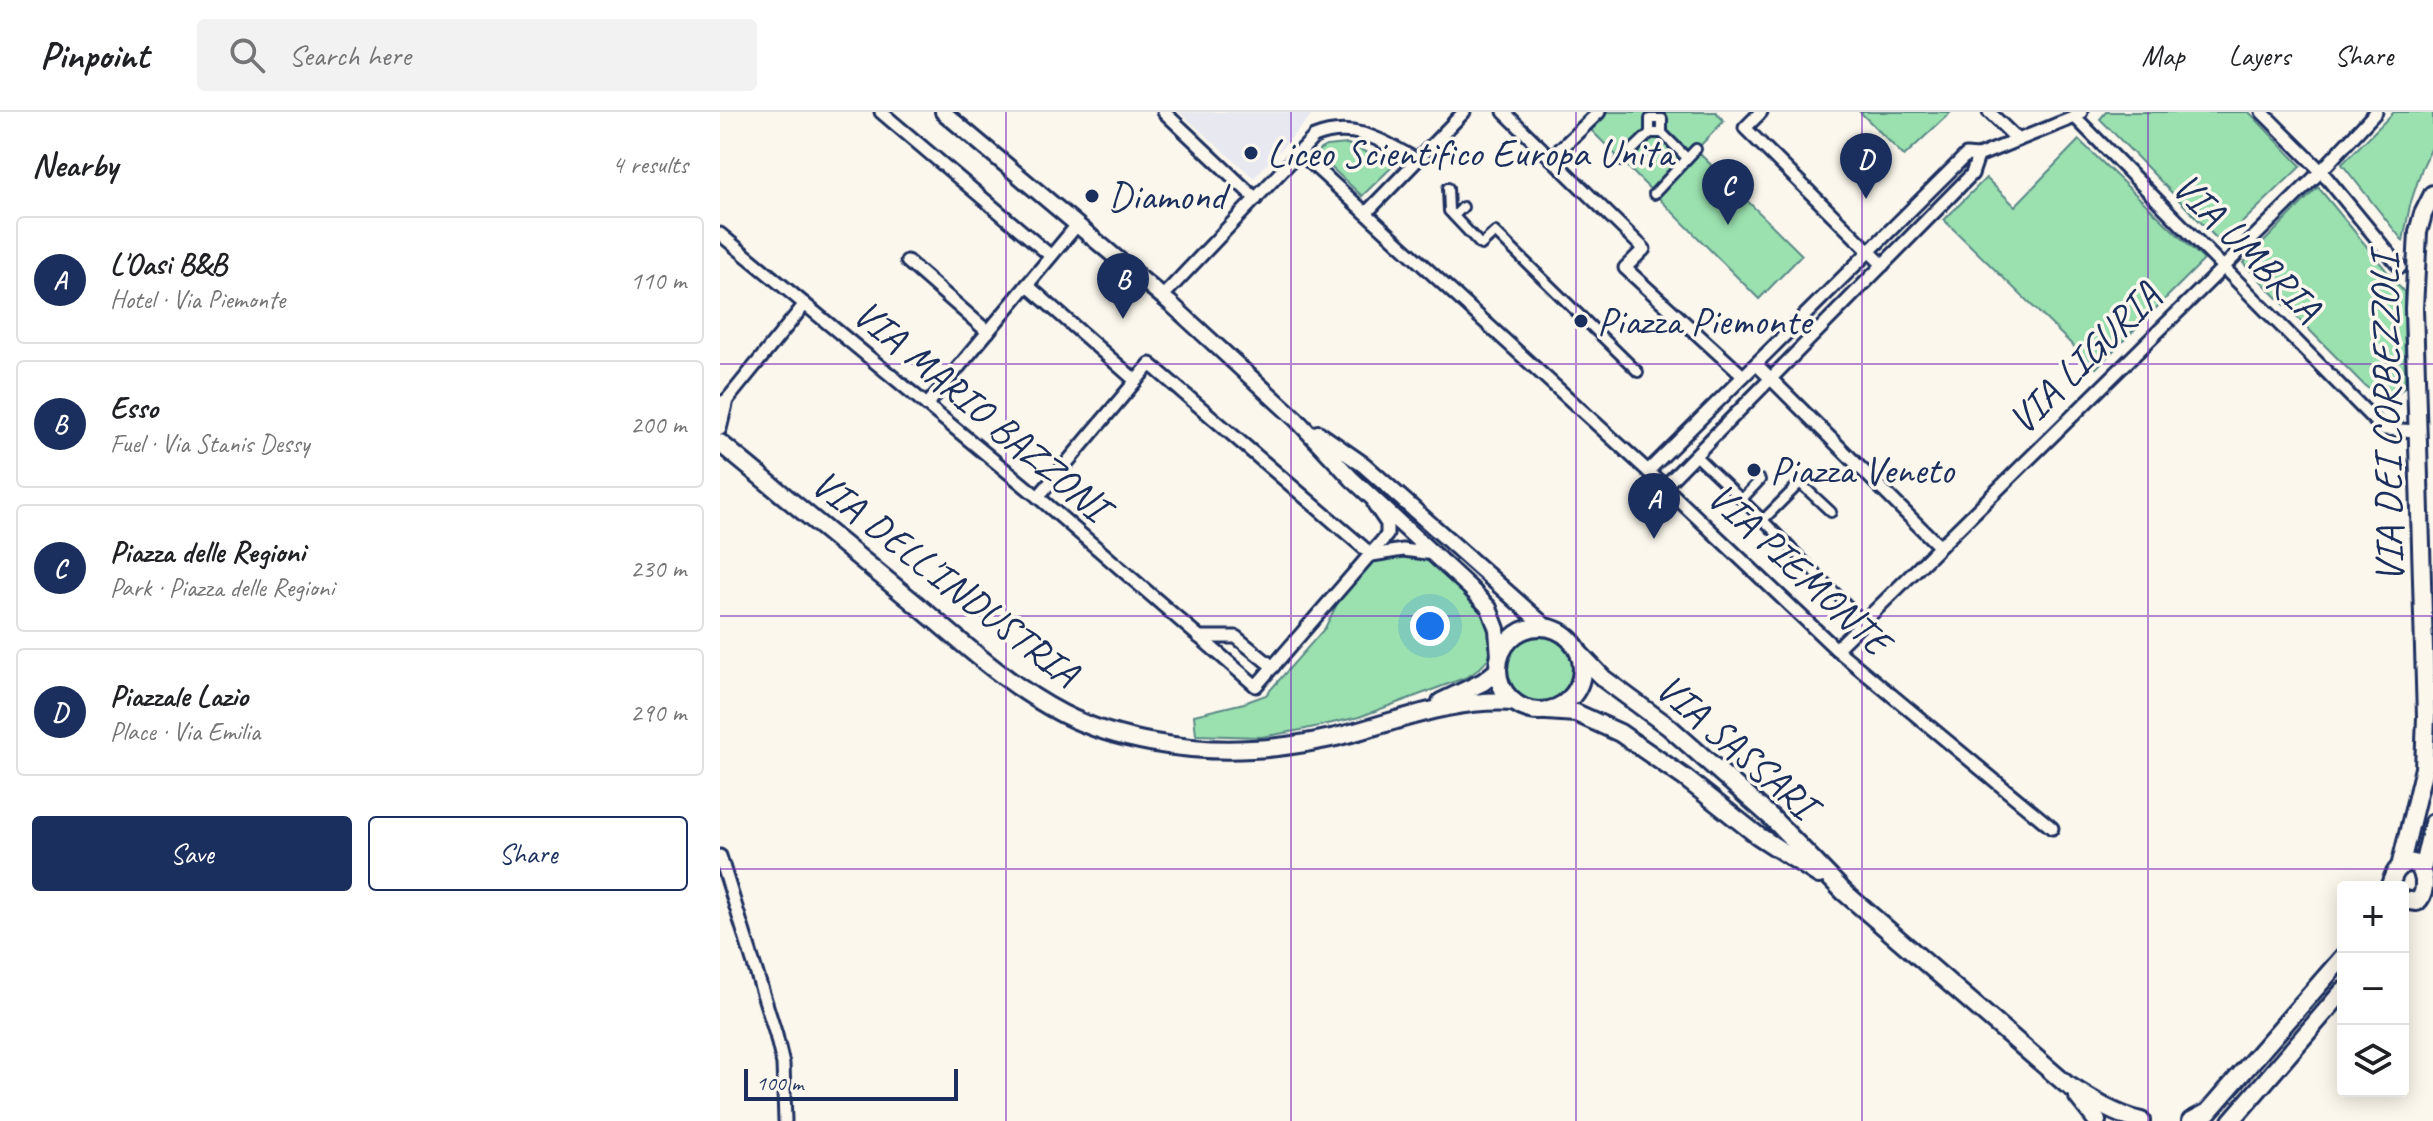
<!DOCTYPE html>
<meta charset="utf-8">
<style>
body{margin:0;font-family:Caveat,sans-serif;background:#f2f2f2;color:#202124}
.controls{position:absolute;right:24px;bottom:24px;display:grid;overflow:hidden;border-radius:8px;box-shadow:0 4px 20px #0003}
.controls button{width:72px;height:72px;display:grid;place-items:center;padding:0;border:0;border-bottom:2px solid #e0e0e0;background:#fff;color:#202124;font:40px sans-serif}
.scale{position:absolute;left:24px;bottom:20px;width:214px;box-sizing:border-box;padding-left:8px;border:4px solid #1b2f5e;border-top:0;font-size:22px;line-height:28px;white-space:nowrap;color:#1b2f5e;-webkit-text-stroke:6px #fbf7ec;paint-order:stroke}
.you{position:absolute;left:710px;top:514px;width:28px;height:28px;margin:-20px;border:6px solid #fff;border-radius:50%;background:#1a73e8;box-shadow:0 0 0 12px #1a73e833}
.badge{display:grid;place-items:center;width:52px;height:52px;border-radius:50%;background:#1b2f5e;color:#fff;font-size:26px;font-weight:700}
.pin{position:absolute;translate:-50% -66px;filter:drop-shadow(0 2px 4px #0008)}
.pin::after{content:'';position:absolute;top:42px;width:28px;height:24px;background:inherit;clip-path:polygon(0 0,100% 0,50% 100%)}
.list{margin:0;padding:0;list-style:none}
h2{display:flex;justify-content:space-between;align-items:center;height:104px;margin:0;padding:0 32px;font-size:34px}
h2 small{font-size:26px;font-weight:400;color:#757577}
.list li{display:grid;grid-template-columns:52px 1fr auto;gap:24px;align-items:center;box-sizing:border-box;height:128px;margin:0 16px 16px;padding:0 16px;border:2px solid #e0e0e0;border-radius:8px}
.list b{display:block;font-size:30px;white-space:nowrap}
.list p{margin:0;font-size:26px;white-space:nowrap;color:#757577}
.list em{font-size:26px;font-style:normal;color:#757577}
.actions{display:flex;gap:16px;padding:24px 32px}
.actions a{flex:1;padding:18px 0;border:2px solid #1b2f5e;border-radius:8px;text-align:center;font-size:28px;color:#1b2f5e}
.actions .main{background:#1b2f5e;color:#fff}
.icon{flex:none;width:44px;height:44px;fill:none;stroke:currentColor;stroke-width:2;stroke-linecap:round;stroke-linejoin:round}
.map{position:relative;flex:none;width:1713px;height:1009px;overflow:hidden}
header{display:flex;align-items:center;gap:48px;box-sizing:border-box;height:112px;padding:0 40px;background:#fff;border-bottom:2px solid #e0e0e0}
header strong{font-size:38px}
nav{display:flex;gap:44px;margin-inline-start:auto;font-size:28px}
.search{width:560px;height:72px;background:#f2f2f2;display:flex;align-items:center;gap:20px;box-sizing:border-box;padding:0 28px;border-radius:8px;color:#757577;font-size:30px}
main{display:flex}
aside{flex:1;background:#fff}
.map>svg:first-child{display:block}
.built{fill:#e8e9f0}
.green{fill:#9ae1af;stroke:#5a8886;stroke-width:2}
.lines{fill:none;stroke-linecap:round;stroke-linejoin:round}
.pedestrian-casing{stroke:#1b2f5e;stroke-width:14}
.minor-casing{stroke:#1b2f5e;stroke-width:17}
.tertiary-casing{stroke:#1b2f5e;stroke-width:20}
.secondary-casing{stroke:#1b2f5e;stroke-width:22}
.pedestrian{stroke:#fbf7ec;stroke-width:8}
.minor{stroke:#fbf7ec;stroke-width:11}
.tertiary{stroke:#fbf7ec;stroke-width:14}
.secondary{stroke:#fbf7ec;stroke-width:16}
.grid{fill:none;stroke:#7b2cbf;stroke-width:2;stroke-opacity:0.55}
.poi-dot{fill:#1b2f5e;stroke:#fbf7ec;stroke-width:3}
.labels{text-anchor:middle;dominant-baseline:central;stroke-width:7;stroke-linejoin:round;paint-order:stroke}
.poi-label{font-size:40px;fill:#1b2f5e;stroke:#fbf7ec;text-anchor:start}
.street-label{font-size:40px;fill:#1b2f5e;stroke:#fbf7ec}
</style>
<header>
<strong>Pinpoint</strong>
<div class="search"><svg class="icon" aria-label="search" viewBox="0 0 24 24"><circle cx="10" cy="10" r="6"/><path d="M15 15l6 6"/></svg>Search here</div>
<nav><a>Map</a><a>Layers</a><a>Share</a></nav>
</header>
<main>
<aside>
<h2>Nearby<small>4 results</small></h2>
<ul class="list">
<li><span class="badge">A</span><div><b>L'Oasi B&amp;B</b><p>Hotel · Via Piemonte</p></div><em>110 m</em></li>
<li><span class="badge">B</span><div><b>Esso</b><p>Fuel · Via Stanis Dessy</p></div><em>200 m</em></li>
<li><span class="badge">C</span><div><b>Piazza delle Regioni</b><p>Park · Piazza delle Regioni</p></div><em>230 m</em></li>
<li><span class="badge">D</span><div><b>Piazzale Lazio</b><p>Place · Via Emilia</p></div><em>290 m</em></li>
</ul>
<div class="actions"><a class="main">Save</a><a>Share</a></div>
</aside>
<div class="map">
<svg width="1713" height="1009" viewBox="0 0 1713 1009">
<rect width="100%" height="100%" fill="#fbf7ec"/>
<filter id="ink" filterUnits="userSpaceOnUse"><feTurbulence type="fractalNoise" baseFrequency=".0125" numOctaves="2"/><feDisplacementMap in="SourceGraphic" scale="16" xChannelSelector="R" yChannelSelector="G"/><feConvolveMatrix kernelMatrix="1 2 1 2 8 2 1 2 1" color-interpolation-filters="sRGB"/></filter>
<g filter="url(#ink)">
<path class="built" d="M 459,0 L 595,0 L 534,66 Z"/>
<g class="green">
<path d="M 887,0 L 996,0 L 1004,9 L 976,38 L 1082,143 L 1039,187 L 870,17 Z"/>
<path d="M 1140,0 L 1231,0 L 1184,44 Z"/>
<path d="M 1386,0 L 1529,0 L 1581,54 L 1501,131 L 1380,7 Z"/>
<path d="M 1674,0 L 1713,0 L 1713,33 L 1702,56 L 1690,93 L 1683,129 L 1622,52 Z"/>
<path d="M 1359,28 L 1484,148 L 1376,256 L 1224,108 L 1266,66 L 1295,94 Z"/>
<path d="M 628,32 L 673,52 L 671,56 L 642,84 L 598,43 L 599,38 L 606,34 Z"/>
<path d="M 1598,75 L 1684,180 L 1685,274 C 1673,290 1659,285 1645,274 L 1523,151 Z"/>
<path d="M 698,440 L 765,502 C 778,532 776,548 747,565 L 639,605 L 581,618 L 541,625 L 476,623 L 474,603 L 524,591 L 546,583 L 605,516 L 628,470 L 652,443 Z"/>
<circle cx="820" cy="557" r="32"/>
</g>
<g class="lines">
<defs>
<g id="pedestrian">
<path d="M 942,21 L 967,46"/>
<path d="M 901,49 L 930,21 L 942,21 L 942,7 L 930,7 L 930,21"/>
<path d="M 728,76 L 729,99 L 761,133 L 775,120 L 918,260"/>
<path d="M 934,82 L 976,37"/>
<path d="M 734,104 L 743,95"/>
<path d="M 975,343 L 1043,408 L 1143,509"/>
<path d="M 1022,387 L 1040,368"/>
<path d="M 1043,408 L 1080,371 L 1111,400"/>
</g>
<g id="minor">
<path d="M 161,0 L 331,144"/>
<path d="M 444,0 L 536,87"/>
<path d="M 784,0 L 924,137 L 905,156 L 1023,264"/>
<path d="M 1041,0 L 1025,16 L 1163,153"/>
<path d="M 1269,0 L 1298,28"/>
<path d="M 1542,0 L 1601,59 L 1680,155"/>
<path d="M 1355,5 L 1663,317 L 1698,319"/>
<path d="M 579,40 L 928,359 L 1116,537 L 1332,716"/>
<path d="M 831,46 L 879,0"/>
<path d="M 646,101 L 744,0"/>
<path d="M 0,122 L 318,385 L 536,574 L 667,423 L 667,412 L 654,393"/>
<path d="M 187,149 L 268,220"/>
<path d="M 307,173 L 416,269"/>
<path d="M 442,185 L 594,25 C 634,9 662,29 697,48"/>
<path d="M 1036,252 L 1219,434"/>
<path d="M 0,291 L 7,288 L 85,192"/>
<path d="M 207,293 L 357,113"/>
<path d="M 0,317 L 7,288"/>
<path d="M 928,359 L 1246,43 L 1258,44 L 1355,5 L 1361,0"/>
<path d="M 944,375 L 1252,62 L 1258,44"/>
<path d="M 318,385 L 430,252 L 652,443"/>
<path d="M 652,443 L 683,438 L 714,442"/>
<path d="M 479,525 L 516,525 L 553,555"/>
<path d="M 1116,537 L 1601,59 L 1656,0"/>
<path d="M 0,744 L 56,923 L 63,952 L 65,1009"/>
</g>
<g id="tertiary">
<path d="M 223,0 L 450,191 L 576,307 L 632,367 L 749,475 L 769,496 L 777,517 L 779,545"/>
<path d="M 598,321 L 644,353 L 826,515"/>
</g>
<g id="secondary">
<path d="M 0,331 C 66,385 131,439 197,493 C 244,532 289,574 343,602 C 396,629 473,641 532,637 C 561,636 588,631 616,625 C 677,610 729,586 794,590"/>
<circle cx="820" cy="557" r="42"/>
<path d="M 860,542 L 884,567 L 949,615 L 1052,706 L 1124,780 L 1346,972 C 1370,987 1393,1002 1421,1009"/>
<path d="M 721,590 L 763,570 L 777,559"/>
<path d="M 827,599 L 856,601 L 900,621 L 965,666 L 1037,723 L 1099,763"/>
<path d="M 1703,754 L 1713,711"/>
<path d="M 1680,755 L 1704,656 L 1706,605 L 1694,196 L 1698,120 L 1703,102 L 1713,82"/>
<path d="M 1669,775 C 1672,769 1673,762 1678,757 C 1700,735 1713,776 1697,790 L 1683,788"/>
<path d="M 1358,985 L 1377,1009"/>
<path d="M 1471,1009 L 1488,1000 L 1623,845"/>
<path d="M 1511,1009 L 1623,879"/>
</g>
</defs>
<use href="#pedestrian" class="pedestrian-casing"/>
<use href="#minor" class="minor-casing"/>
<use href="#tertiary" class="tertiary-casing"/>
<use href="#secondary" class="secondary-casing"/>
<use href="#pedestrian" class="pedestrian"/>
<use href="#minor" class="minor"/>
<use href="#tertiary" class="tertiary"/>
<use href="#secondary" class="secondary"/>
</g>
</g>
<path class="grid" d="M 286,0 L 286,1009M 571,0 L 571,1009M 856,0 L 856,1009M 1142,0 L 1142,1009M 1428,0 L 1428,1009M 0,252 L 1713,252M 0,504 L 1713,504M 0,757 L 1713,757"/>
<g class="poi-dot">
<circle cx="531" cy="41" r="8"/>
<circle cx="372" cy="84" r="8"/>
<circle cx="861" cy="209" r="8"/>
<circle cx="1034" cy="358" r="8"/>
</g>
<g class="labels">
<g class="poi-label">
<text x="547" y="41">Liceo Scientifico Europa Unita</text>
<text x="388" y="84">Diamond</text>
<text x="877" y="209">Piazza Piemonte</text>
<text x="1050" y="358">Piazza Veneto</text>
</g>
<g class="street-label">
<text transform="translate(1527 135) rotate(45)">VIA UMBRIA</text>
<text transform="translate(1364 246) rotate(-45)">VIA LIGURIA</text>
<text transform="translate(261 298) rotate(40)">VIA MARIO BAZZONI</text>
<text transform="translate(1667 306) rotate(-91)">VIA DEI CORBEZZOLI</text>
<text transform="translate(1079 457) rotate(43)">VIA PIEMONTE</text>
<text transform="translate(225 466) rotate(38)">VIA DELL'INDUSTRIA</text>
<text transform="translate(1016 634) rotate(41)">VIA SASSARI</text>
</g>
</g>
</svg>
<div class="controls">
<button>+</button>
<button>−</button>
<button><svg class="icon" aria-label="layers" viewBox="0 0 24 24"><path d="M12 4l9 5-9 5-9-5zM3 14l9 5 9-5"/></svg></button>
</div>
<div class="scale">100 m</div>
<div class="you"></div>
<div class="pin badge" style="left:934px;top:427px">A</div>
<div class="pin badge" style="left:403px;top:207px">B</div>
<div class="pin badge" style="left:1008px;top:113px">C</div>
<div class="pin badge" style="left:1146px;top:87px">D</div>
</div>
</main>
